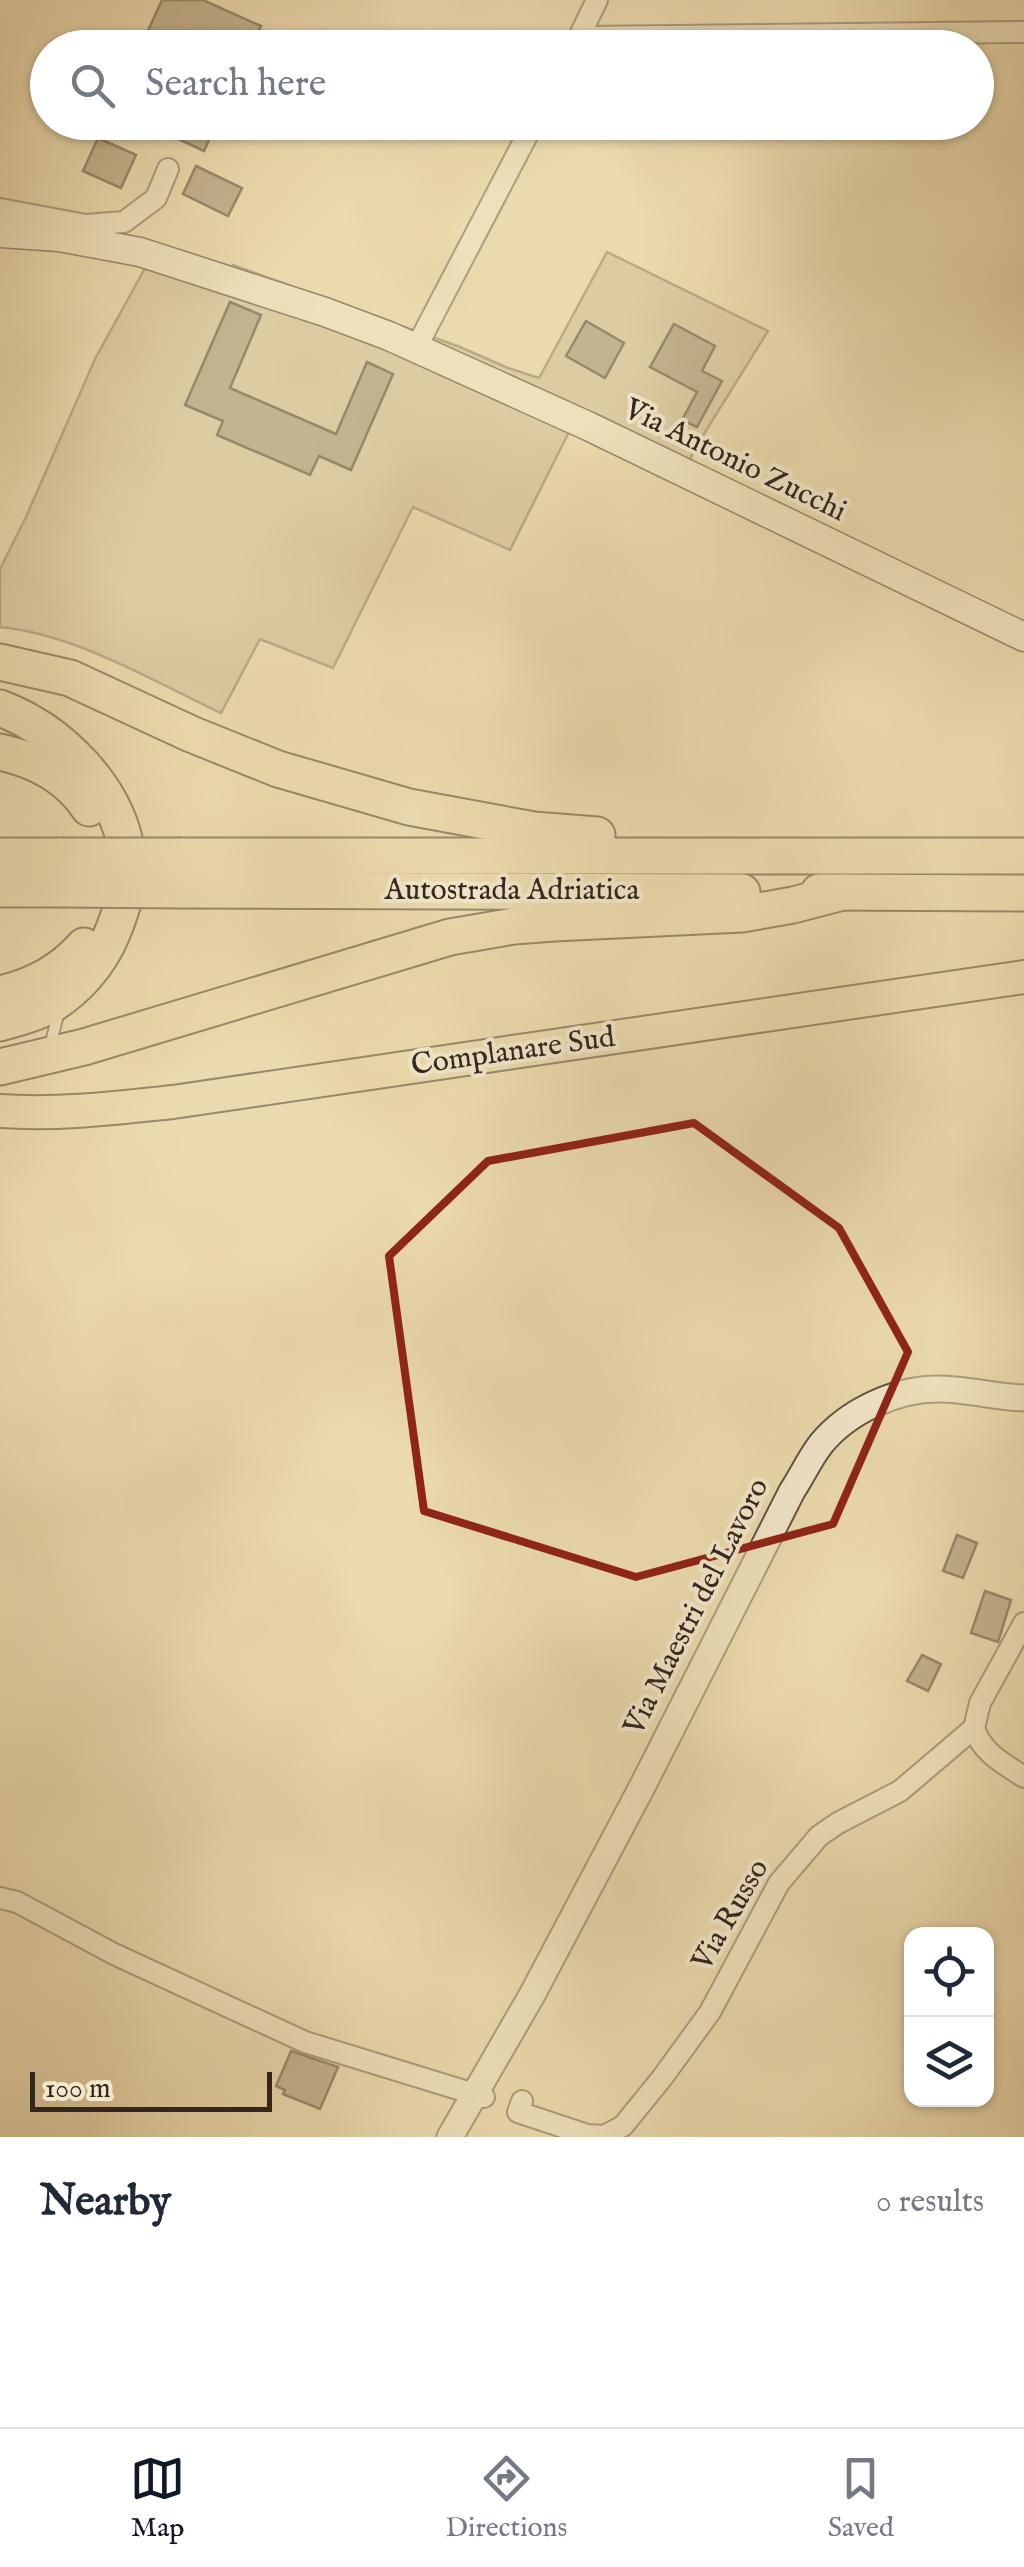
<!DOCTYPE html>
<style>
body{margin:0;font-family:"IM FELL English",serif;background:#f2f2f3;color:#1f2937}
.controls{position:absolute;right:30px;bottom:30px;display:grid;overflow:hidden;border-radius:20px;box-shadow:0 2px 8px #0004}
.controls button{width:90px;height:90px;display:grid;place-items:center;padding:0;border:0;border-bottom:2px solid #e0e1e3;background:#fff;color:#1f2937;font:50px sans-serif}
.scale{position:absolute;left:30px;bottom:25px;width:242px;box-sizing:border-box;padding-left:10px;border:5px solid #33261e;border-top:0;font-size:28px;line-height:35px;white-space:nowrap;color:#33261e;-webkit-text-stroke:8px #f2e7ca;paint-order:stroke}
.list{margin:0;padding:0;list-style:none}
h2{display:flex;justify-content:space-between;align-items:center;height:130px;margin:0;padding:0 40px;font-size:42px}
h2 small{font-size:32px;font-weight:400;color:#747a83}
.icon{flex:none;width:55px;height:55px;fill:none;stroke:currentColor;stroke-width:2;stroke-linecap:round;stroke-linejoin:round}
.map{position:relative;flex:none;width:1024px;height:2137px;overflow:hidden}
.search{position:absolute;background:#fff;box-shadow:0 2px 8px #0004;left:30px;right:30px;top:30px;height:110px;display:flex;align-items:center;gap:25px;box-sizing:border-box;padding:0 35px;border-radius:55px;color:#747a83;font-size:38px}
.sheet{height:290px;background:#fff}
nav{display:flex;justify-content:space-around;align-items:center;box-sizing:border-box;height:140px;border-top:2px solid #e0e1e3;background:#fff;font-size:28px;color:#747a83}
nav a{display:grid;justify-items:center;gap:5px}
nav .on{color:#111827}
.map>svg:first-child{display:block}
.green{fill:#ccbb95;stroke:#80705a;stroke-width:2.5}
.building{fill:#938468;stroke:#33261e;stroke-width:2.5}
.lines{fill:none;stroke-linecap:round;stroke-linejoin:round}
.service-casing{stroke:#615342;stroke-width:14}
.minor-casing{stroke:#615342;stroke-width:24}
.tertiary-casing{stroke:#615342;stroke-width:29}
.secondary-casing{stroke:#33261e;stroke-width:31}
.trunk-casing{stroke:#33261e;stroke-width:36}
.motorway-casing{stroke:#33261e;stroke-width:39}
.service{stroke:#f2e7ca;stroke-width:10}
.minor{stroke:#f2e7ca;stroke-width:20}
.tertiary{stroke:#f2e7ca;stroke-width:25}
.secondary{stroke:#f2e7ca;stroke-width:28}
.trunk{stroke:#ebdaad;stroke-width:32}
.motorway{stroke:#ebdaad;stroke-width:35}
.motorway-bridge-casing{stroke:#33261e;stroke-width:39;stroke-linecap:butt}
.motorway-bridge{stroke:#ebdaad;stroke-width:35}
.marked{fill:none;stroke:#8f2418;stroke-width:8;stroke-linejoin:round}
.labels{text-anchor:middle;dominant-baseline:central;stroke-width:8;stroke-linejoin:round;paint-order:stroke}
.street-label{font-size:30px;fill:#33261e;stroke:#f2e7ca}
</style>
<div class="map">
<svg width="1024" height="2137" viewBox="0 0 1024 2137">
<rect width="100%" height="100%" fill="#ebdaad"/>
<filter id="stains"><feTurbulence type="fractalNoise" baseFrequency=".002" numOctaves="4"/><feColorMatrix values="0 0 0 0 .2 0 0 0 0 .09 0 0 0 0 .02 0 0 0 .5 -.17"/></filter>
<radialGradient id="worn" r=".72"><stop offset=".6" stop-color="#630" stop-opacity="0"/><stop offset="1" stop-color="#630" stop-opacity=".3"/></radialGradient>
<path class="green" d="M 607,252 L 768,331 L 694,450 L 684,475 L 572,426 L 510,550 L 413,507 L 333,668 L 260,639 L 221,713 C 153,681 75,634 0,627 L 0,569 L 26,517 L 95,359 L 149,261 L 225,283 L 233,265 L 460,347 L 508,368 L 539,378 Z"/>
<g class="building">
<path d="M 162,0 L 203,0 L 261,26 L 251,48 L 140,48 Z"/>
<path d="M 142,122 L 217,122 L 204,151 Z"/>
<path d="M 98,138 L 136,155 L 121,188 L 83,171 Z"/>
<path d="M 196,166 L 242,188 L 228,216 L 183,194 Z"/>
<path d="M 230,302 L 261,315 L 230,388 L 336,434 L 367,362 L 393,374 L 351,470 L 319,456 L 310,475 L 217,435 L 223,421 L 185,405 Z"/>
<path d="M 586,321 L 624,343 L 605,378 L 566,356 Z"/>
<path d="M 674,324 L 715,346 L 702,371 L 722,381 L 697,427 L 682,420 L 697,392 L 650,367 Z"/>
<path d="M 957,1535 L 977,1543 L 963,1578 L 943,1571 Z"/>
<path d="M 985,1591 L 1011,1600 L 998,1642 L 971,1633 Z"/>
<path d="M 922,1655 L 941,1664 L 928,1691 L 907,1681 Z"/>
<path d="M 291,2051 L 338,2067 L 320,2109 L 283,2094 L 285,2090 L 276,2086 Z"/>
</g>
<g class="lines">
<defs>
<path id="service" d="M 50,1047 L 59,1010"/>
<g id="minor">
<path d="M 579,37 L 597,0"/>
<path d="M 574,48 L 579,37 L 1024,32"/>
<path d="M 0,209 L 86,225 L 124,222 L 156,198 L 168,169"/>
<path d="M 416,348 L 534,122"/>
<path d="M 974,1728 C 982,1753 1003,1763 1024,1777"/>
<path d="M 0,1898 L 17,1902 L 114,1954 L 305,2042 L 484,2097"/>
<path d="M 522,2101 L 518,2112 L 587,2135 L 604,2136 L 623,2126 L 662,2078 L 710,2012 L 779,1883 L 819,1836 L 838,1823 L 900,1791 L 974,1728 L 980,1703 L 1024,1623"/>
</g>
<path id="tertiary" d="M 450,2137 L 532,1995 L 643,1785 L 792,1491 C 802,1476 810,1458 821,1444 C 848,1411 896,1389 938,1389 C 967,1389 995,1397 1024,1398"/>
<path id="secondary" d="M 0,233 L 59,237 L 140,252 L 325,312 L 389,336 L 588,426 L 1024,637"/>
<path id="trunk" d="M 0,1111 C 58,1115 116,1108 173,1102 L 1024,977"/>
<g id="motorway">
<path d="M 0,662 L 70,678 L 191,734 L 278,769 L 409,807 L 534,830 L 597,835"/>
<path d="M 0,708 C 60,731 117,787 127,853 C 131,882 122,910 111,936 C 99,964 77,989 51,1005 C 35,1014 17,1018 0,1023"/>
<path d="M 0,752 C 37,760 68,776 89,808"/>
<path d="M 0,856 L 62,856"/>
<path d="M 182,856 L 1024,856"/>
<path d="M 0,889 L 61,889"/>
<path d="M 183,890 L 742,892"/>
<path d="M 819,892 L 1024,893"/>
<path d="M 0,994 C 34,986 61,972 84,946"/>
<path d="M 0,1067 L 84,1047 L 450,937 L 514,926 L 554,923 L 742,914 L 793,905 L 843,892"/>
</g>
</defs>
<use href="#service" class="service-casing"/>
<use href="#minor" class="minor-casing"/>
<use href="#tertiary" class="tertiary-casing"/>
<use href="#secondary" class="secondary-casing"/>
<use href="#trunk" class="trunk-casing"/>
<use href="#motorway" class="motorway-casing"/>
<use href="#service" class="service"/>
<use href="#minor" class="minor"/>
<use href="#tertiary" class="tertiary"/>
<use href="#secondary" class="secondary"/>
<use href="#trunk" class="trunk"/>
<use href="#motorway" class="motorway"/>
<defs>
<g id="motorway-bridge">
<path d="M 62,856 L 182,856"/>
<path d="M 61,889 L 183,890"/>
</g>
</defs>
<use href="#motorway-bridge" class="motorway-bridge-casing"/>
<use href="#motorway-bridge" class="motorway-bridge"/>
</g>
<path d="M0 0H1024V2137H0ZM 694,1123 L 839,1228 L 908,1352 L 833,1524 L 636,1577 L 424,1511 L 389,1256 L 488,1161 Z" fill="#ebdaad" fill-opacity=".55" fill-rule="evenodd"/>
<path class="marked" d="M 694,1123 L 839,1228 L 908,1352 L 833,1524 L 636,1577 L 424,1511 L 389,1256 L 488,1161 Z"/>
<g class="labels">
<g class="street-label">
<text transform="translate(735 461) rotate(26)">Via Antonio Zucchi</text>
<text x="512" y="891">Autostrada Adriatica</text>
<text transform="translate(513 1052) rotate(-8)">Complanare Sud</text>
<text transform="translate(697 1607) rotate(-63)">Via Maestri del Lavoro</text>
<text transform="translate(731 1915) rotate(-60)">Via Russo</text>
</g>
</g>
<rect width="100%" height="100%" filter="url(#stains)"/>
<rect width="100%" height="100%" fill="url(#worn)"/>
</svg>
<div class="controls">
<button><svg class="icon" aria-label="locate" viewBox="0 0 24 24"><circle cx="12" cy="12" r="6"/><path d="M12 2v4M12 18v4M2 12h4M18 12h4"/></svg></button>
<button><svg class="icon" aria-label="layers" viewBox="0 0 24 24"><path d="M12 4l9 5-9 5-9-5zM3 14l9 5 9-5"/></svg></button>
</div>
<div class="scale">100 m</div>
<div class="search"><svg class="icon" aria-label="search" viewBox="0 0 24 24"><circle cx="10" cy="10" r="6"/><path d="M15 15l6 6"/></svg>Search here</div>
</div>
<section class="sheet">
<h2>Nearby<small>0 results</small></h2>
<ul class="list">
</ul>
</section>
<nav>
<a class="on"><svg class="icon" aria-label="map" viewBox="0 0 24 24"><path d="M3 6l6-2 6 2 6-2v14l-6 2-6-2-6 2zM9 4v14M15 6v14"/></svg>Map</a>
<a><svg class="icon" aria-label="directions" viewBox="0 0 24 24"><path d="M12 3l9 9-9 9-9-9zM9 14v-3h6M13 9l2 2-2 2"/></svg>Directions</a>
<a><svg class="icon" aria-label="saved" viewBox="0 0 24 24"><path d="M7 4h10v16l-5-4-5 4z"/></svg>Saved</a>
</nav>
